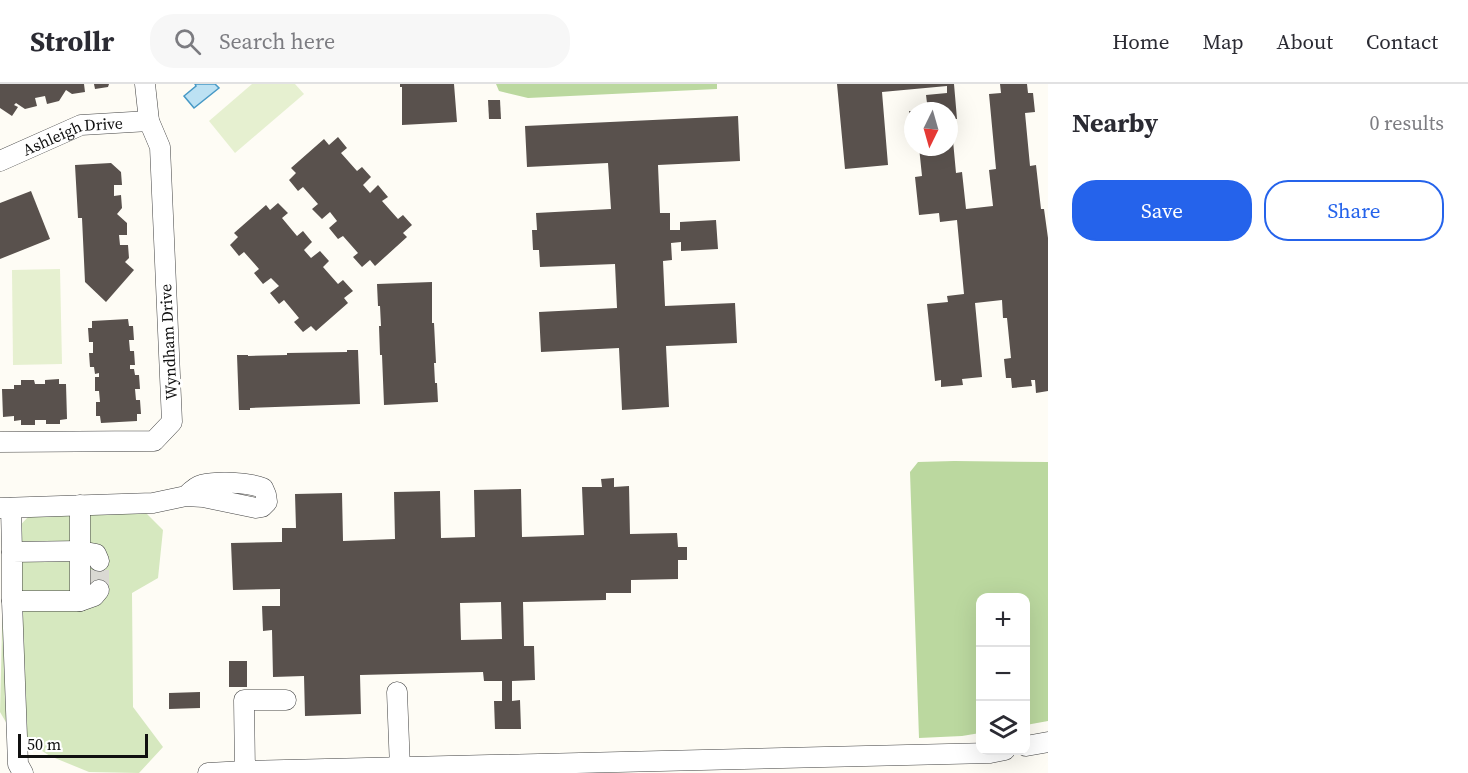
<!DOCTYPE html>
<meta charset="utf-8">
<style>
body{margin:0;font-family:"Source Serif 4",serif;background:#f7f7f7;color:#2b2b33}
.controls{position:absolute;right:18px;bottom:18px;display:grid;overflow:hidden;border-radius:12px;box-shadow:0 6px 24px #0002}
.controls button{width:54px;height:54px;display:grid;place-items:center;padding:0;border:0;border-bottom:2px solid #e1e1e2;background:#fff;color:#2b2b33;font:30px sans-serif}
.compass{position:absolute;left:904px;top:18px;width:54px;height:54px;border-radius:50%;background:#fff;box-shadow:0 6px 24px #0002;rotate:185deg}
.scale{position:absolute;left:18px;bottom:15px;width:130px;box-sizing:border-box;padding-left:6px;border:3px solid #101010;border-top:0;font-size:16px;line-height:21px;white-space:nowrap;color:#101010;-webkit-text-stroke:4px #fff;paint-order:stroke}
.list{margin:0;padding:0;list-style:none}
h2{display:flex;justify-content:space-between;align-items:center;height:78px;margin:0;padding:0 24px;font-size:26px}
h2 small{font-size:20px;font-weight:400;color:#7c7c81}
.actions{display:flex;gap:12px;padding:18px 24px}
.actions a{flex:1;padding:14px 0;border:2px solid #2563eb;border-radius:24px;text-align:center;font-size:21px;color:#2563eb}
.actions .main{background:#2563eb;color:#fff}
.icon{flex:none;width:33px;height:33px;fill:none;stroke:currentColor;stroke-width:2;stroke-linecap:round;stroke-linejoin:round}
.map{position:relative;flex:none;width:1048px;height:689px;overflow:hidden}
header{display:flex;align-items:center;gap:36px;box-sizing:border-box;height:84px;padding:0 30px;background:#fff;border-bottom:2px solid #e1e1e2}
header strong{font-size:28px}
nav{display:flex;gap:33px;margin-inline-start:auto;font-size:21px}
.search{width:420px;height:54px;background:#f7f7f7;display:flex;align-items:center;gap:15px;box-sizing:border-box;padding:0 21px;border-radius:24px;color:#7c7c81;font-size:22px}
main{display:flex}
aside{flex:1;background:#fff}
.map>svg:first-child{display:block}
.green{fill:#d6e8bf}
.forest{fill:#bbd89f}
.pitch{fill:#e6f0d0}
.water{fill:#bce1f3;stroke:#4799c6;stroke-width:1.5}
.building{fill:#59514d;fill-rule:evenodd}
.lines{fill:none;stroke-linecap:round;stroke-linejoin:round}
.minor-tunnel{stroke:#dad9d3;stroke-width:20;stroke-dasharray:20 10;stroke-linecap:butt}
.minor-casing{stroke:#434343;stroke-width:21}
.minor{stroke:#fff;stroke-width:20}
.labels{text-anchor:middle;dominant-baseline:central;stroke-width:6;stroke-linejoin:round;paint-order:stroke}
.street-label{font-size:16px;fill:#101010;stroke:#fff}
</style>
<header>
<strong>Strollr</strong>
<div class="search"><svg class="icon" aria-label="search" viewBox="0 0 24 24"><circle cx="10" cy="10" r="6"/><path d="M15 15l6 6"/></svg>Search here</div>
<nav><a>Home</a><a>Map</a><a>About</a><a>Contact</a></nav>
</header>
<main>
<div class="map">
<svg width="1048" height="689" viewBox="0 0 1048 689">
<rect width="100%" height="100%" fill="#fefcf5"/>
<path class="green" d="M 85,426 L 144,427 L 163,446 L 158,494 L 132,509 L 133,623 L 163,663 L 139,689 L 89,688 L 50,672 L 11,647 L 0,628 L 3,504 L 11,451 L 28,433 Z"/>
<g class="forest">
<path d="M 496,0 L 717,0 L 717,5 L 528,14 L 499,7 Z"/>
<path d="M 954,377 L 1048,378 L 1048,637 L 1026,641 L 1026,514 L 980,514 L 980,649 L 962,652 L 919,654 L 910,388 L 918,378 Z"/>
</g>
<g class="pitch">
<path d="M 252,0 L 295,0 L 304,10 L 235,69 L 209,37 Z"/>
<path d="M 60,185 L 62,280 L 13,281 L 12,186 Z"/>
</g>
<path class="water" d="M 195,0 L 215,0 L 219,4 L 194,24 L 184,12 L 196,2 Z"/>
<g class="building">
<path d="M 0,0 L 84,0 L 85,8 L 72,10 L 66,6 L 59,17 L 47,20 L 45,12 L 35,14 L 37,22 L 25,25 L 16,19 L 14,21 L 18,23 L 12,32 L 0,24 Z"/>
<path d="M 94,0 L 109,0 L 108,3 L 95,5 Z"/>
<path d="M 400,0 L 454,0 L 457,38 L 402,41 L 402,3 L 400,3 Z"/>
<path d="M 837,0 L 954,0 L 957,35 L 951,35 L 956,89 L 962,88 L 966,125 L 993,122 L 989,86 L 996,85 L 989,10 L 1001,9 L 1000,0 L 1027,0 L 1028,9 L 1033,9 L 1035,28 L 1025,29 L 1030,82 L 1036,81 L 1041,125 L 1044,125 L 1048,154 L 1048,307 L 1036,309 L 1035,296 L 1031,296 L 1032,302 L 1012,304 L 1011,294 L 1006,294 L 1004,275 L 1011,274 L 1007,234 L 1003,234 L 1002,216 L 975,219 L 982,293 L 962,295 L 963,301 L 941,303 L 941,296 L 935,297 L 927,220 L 948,218 L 947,212 L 964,210 L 957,136 L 940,138 L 939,129 L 919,131 L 915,93 L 922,92 L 919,63 L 949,63 L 949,27 L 928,27 L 926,11 L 947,9 L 947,2 L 882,8 L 888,81 L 845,85 Z"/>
<path d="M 488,16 L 500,16 L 501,35 L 489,35 Z"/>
<path d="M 909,27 L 913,27 L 913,46 L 911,47 Z"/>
<path d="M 738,32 L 740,77 L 658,81 L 660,129 L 670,129 L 670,146 L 680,146 L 680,138 L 716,136 L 718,165 L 681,167 L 681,158 L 671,159 L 672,176 L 663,177 L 665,222 L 735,219 L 737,259 L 666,262 L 669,323 L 622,326 L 619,264 L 541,268 L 539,228 L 617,224 L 615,180 L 540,183 L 539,166 L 533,166 L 532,146 L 537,146 L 536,129 L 611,125 L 608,79 L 527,83 L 525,42 Z"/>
<path d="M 338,53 L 347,64 L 341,69 L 357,87 L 362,83 L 371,93 L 363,101 L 370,109 L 378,101 L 388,113 L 382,117 L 398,135 L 403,131 L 412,141 L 403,149 L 407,153 L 375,182 L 370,176 L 362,183 L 353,173 L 358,169 L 343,152 L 338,155 L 329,144 L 337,137 L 330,128 L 322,135 L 312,125 L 318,120 L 303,103 L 298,107 L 289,96 L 296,89 L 291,84 L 324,55 L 329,61 Z"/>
<path d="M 111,79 L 121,88 L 122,101 L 114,101 L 114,112 L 121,111 L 122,124 L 117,130 L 127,139 L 127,151 L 119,151 L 120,161 L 128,161 L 129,174 L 125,178 L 134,186 L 106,218 L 85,198 L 82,134 L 78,134 L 75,81 Z"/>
<path d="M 31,107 L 50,155 L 0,175 L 0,119 Z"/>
<path d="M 278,119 L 288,129 L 282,134 L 297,152 L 303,147 L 312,158 L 304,166 L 311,174 L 320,167 L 329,177 L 323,183 L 338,200 L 343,196 L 353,207 L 344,214 L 348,219 L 316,247 L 311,242 L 303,248 L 294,238 L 299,234 L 284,216 L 279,220 L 270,209 L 279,202 L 271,194 L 263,200 L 254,189 L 259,185 L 244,168 L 239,172 L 230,161 L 238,153 L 234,149 L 266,121 L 270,126 Z"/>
<path d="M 432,198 L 432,239 L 434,239 L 436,279 L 434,279 L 435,299 L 437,299 L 438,318 L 384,321 L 382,271 L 380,271 L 379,242 L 381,242 L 380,222 L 378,222 L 377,200 Z"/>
<path d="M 128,235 L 129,242 L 133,242 L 134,256 L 129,256 L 130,267 L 134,267 L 135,281 L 130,281 L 130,285 L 134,285 L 135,291 L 139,291 L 140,305 L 135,305 L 136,316 L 140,316 L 141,330 L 137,330 L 137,337 L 101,339 L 100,332 L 96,332 L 96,318 L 100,318 L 99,307 L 95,307 L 95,293 L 99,293 L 99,289 L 95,290 L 94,283 L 90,283 L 89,269 L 93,269 L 93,258 L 89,258 L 88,244 L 92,244 L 92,237 Z"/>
<path d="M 347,266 L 358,266 L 360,320 L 250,324 L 250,326 L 239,326 L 237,271 L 248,271 L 248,272 L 287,271 L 287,269 L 347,268 Z"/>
<path d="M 59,295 L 59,300 L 66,300 L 67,335 L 60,336 L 60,340 L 46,340 L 46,336 L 35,336 L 35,341 L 21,341 L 21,336 L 14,337 L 14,332 L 3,333 L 2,305 L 14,305 L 14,301 L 21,301 L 21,296 L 34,296 L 35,300 L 45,300 L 45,296 Z"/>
<path d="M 614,394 L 614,403 L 629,402 L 630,450 L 677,449 L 678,463 L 687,463 L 687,476 L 678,476 L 678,495 L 631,496 L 631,509 L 606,509 L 606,516 L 523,518 L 524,562 L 534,562 L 535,596 L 512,597 L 512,617 L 520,616 L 521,645 L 495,645 L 494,617 L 502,617 L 502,597 L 484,597 L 483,588 L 360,591 L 361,630 L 305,632 L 304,592 L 273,593 L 272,546 L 263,547 L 262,522 L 280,522 L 280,505 L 233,506 L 231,459 L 282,458 L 282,444 L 296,444 L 295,410 L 342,409 L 343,457 L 395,455 L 394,408 L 440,407 L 441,454 L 475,453 L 474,406 L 521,405 L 522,453 L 584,451 L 582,403 L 602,403 L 601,395 ZM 501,518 L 502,555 L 461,556 L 460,519 Z"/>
<rect x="229" y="577" width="18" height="26"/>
<path d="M 200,608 L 200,624 L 169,625 L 169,609 Z"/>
</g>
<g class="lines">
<path class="minor-tunnel" d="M 99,506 L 99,477"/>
<defs>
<g id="minor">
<path id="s1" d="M 0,77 L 81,41 L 149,37"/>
<path d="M 0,358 L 154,357 L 172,338 L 160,63 L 149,37 L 145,0"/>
<path d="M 0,424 L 153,419 L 186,412 L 203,413 L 256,424 L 262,423 L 267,418 L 266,411 L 263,404 C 247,398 218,397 201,401 C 196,402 190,408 186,412"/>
<path d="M 11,424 L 12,468"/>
<path d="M 12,517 L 12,468 L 80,467 L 96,470 L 99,477"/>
<path d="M 80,517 L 94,512 L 99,506"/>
<path d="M 397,608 L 400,684"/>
<path d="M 286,616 L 244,616 L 245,687 L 990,669 L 1005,666"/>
<path d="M 1026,662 L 1048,658"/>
<path d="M 23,689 L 18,680 L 12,517 L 80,517 L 80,421"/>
<path d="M 208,689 L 245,687"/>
</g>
</defs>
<use href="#minor" class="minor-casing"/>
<use href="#minor" class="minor"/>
</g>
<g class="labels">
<g class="street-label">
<text stroke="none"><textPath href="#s1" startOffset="78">Ashleigh Drive</textPath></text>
<text transform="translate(168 258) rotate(-93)">Wyndham Drive</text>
</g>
</g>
</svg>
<div class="controls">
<button>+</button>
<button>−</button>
<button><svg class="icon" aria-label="layers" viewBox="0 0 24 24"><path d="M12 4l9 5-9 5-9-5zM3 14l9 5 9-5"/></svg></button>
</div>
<svg class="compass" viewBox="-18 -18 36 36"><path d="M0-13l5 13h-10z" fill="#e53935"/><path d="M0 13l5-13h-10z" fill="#7c7c81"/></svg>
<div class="scale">50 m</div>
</div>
<aside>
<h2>Nearby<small>0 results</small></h2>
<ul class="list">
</ul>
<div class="actions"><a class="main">Save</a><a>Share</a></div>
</aside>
</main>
